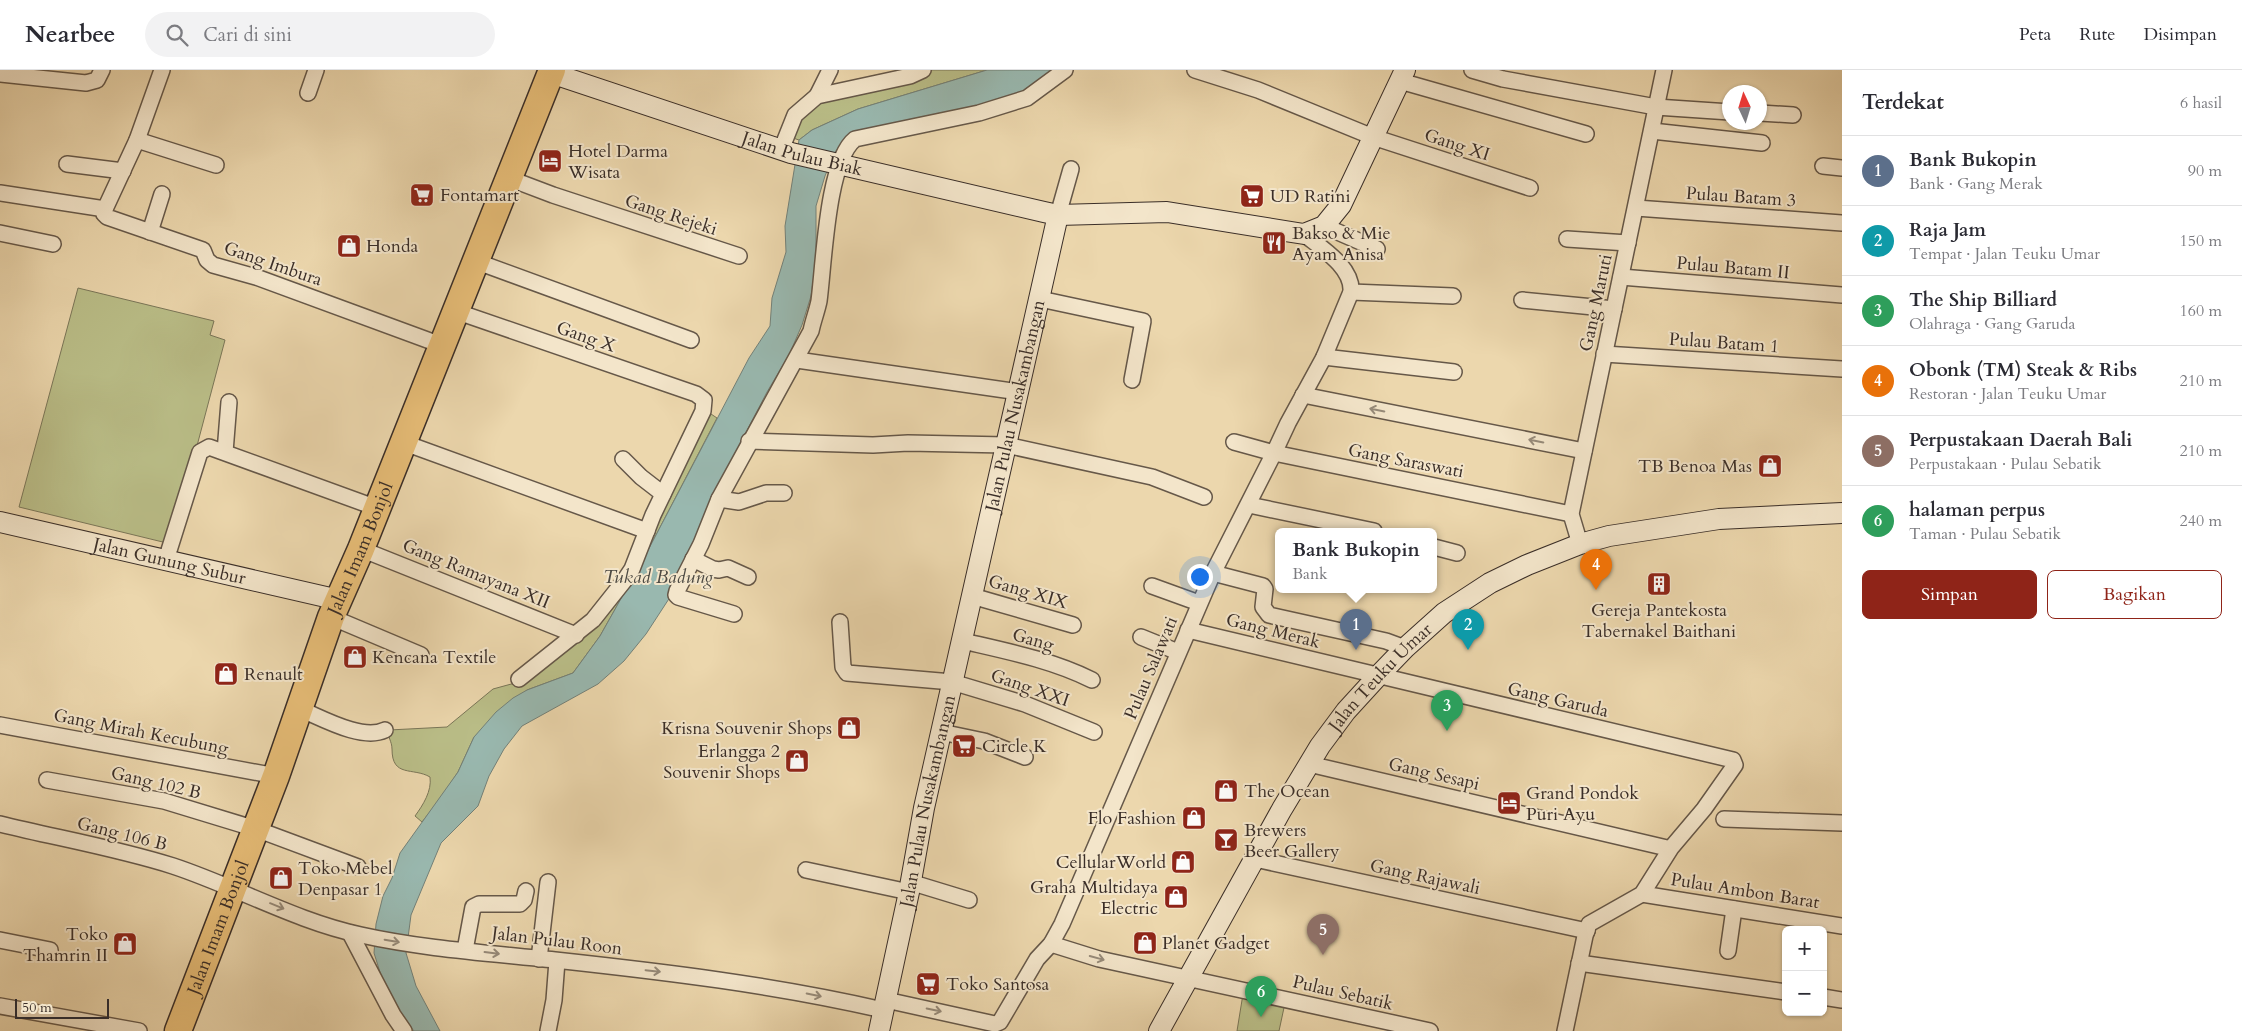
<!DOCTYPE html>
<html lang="id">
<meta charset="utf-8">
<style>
body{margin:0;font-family:Cardo,serif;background:#f2f2f3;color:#2b2b33}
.controls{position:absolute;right:15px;bottom:15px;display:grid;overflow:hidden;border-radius:8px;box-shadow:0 1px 4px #0004}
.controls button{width:45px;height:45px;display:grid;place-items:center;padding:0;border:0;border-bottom:1px solid #e1e1e2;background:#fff;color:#2b2b33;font:25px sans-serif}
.compass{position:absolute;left:1722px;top:15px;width:45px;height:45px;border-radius:50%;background:#fff;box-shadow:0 1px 4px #0004;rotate:356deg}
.scale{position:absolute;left:15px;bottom:12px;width:94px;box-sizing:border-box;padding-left:5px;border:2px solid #3a2e28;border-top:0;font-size:14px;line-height:18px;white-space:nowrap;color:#3a2e28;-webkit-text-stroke:4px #f3e5ca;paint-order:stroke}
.you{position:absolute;left:1199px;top:506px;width:18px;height:18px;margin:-12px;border:4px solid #fff;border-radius:50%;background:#1a73e8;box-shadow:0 0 0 8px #1a73e833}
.badge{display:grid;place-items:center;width:32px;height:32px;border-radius:50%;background:#8f2418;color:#fff;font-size:16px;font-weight:700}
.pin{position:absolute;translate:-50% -41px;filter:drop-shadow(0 1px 2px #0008)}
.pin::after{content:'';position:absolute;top:26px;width:18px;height:15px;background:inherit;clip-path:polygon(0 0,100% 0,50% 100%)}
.popup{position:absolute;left:1275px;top:458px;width:162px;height:65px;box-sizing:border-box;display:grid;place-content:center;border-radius:8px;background:#fff;filter:drop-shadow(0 1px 4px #0005);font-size:16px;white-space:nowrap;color:#7c7c81}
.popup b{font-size:19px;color:#2b2b33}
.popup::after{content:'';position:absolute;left:50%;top:100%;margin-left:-10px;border:10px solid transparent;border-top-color:#fff}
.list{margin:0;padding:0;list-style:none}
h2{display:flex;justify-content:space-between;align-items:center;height:65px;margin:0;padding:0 20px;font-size:21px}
h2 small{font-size:16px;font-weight:400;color:#7c7c81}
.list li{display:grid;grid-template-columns:32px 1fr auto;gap:15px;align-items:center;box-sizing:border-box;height:70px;padding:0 20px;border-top:1px solid #e1e1e2}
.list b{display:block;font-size:19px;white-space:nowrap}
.list p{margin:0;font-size:16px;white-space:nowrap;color:#7c7c81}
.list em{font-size:16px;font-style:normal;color:#7c7c81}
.actions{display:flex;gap:10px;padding:15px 20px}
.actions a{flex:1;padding:11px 0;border:1px solid #8f2418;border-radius:8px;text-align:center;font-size:18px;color:#8f2418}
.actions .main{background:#8f2418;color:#fff}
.icon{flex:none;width:28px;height:28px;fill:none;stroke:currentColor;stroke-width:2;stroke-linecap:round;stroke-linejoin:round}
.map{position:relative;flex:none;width:1842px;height:961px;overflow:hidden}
header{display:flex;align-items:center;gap:30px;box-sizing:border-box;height:70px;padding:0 25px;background:#fff;border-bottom:1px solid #e1e1e2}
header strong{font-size:24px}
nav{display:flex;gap:28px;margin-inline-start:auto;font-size:18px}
.search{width:350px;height:45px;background:#f2f2f3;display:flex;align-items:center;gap:12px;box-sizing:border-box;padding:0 18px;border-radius:28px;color:#7c7c81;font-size:19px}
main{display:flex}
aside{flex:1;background:#fff}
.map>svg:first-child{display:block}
.green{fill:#babe88;stroke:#7a7658}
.water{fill:#99b8af;stroke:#738179}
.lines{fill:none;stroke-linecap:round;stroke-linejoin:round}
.street-casing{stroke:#665849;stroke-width:18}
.secondary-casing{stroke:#3a2e28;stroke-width:22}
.highway-casing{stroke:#3a2e28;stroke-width:29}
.street{stroke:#f3e5ca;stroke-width:15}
.secondary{stroke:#f3e5ca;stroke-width:20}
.highway{stroke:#e6bc76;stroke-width:26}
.oneway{stroke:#968a79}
.labels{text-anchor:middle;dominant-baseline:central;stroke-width:4;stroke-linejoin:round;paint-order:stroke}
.street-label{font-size:18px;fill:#3a2e28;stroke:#f3e5ca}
.poi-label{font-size:18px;fill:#3a2e28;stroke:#f3e5ca;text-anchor:start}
.water-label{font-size:19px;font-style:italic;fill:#4d4a43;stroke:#f3e5ca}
</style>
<header>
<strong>Nearbee</strong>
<div class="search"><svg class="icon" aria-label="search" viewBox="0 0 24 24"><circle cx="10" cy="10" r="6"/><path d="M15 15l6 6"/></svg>Cari di sini</div>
<nav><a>Peta</a><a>Rute</a><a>Disimpan</a></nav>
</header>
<main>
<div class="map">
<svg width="1842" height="961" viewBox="0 0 1842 961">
<rect width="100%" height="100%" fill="#ecd7ad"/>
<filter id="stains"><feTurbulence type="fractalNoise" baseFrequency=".004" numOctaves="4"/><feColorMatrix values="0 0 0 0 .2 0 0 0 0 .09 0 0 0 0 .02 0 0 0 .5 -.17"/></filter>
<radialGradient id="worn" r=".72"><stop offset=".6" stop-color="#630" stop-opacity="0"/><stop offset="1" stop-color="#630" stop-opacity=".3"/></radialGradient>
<g class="green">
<path d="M 928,0 L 987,0 L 858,39 L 812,60 L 799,70 L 793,68 L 796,53 L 810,37 Z"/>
<path d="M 78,218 L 214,251 L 210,265 L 225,270 L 171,474 L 19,437 Z"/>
<path d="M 708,342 L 717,348 L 645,486 L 600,566 L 573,603 L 527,620 L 474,667 L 458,702 L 440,729 L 422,752 L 415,746 C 423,735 432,721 430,707 C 413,697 392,708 392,679 C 392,671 387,667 389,660 L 447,657 L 493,619 L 515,613 L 613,531 Z"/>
<path d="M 1243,924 L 1285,933 L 1279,961 L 1237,961 Z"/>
</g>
<path class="water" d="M 987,0 L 1059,0 L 1049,8 L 1007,29 L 859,62 L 844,71 L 835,82 L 825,106 L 816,136 L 816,191 L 811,226 L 802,255 L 789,285 L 767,322 L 716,420 L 676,518 L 646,564 L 624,591 L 598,614 L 522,656 L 504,679 L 489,706 L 478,736 L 441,773 L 411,845 L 406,883 L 416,916 L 440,961 L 414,961 L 396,939 L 385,918 L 374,883 L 376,854 L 383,826 L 392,808 L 400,783 L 458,702 L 474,667 L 496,642 L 513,628 L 527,620 L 573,603 L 600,566 L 645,486 L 749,288 L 770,256 L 772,228 L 786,182 L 785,156 L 799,70 L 812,60 L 858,39 Z"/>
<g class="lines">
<defs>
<g id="street">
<path d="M 162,0 L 137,70 L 105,139 L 104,144 L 107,147 L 203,180 L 207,190 L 213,195 L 256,207 L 441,275"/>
<path d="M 1195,0 L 1258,20 L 1373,67 L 1530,118"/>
<path d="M 1472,0 L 1503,9 L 1656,37 L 1730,42"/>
<path d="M 0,4 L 86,13 L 97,10 L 102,0"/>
<path d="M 1400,11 L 1586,64"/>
<path d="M 308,23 L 316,0"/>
<path d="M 817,26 L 830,0"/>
<path d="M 1760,43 L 1793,45"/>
<path d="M 1652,61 L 1762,73"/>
<path d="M 137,70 L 216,95"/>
<path d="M 781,80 L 795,45 L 817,26 L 910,6 L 923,0"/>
<path d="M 67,94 L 123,101"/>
<path d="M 1823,96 L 1842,98"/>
<path d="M 508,108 L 553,125 L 739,186"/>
<path d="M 0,123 L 105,139"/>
<path d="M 1636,138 L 1842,153"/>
<path d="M 1058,145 L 1071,99"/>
<path d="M 1324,156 L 1377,179"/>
<path d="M 150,162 L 162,124"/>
<path d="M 0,163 L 53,174"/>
<path d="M 1567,169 L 1628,173"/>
<path d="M 475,191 L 691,270"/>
<path d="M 1621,207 L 1842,225"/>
<path d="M 1351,222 L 1453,226"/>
<path d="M 1040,229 L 1143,251 L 1132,310"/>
<path d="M 1522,230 L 1614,239"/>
<path d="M 455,241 L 696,324 L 704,330 L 703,341 L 653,445 L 632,499 L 624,511 L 593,550 L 519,609"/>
<path d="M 1604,284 L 1842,299"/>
<path d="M 1324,287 L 1454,302"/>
<path d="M 797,290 L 1019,322"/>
<path d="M 1303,325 L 1584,381"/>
<path d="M 749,371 L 873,375 L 908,373 L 1006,375 L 1152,407 L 1204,427"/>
<path d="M 402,372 L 647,461"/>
<path d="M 1234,372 L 1274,383 L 1571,444"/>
<path d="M 225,382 L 229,332"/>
<path d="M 623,389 L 641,407 L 663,424"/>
<path d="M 719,429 L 739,432 L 766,423 L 784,423"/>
<path d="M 1249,435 L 1374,461"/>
<path d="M 1580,474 L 1571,444 L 1664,0"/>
<path d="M 1434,477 L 1457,483"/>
<path d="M 361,479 L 576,565"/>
<path d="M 693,489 L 713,499 L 719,500 L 728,498 L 748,507"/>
<path d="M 166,490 L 200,382 L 209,377 L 377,438"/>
<path d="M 1213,503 L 1263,516 L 1265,519 L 1263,537 L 1269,545 L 1386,571 L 1405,578"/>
<path d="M 1152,516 L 1199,533"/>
<path d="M 972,526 L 1073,555"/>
<path d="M 734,544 L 678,527 L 676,525 L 677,521 L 701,474 L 719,429 L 811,261 C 813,251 817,241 819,231 C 824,194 827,91 855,69 L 979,43 L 1027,28 L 1065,0"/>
<path d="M 331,547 L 421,585"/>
<path d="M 840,552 L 843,597 L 847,603 L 952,612 L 1025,634 L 1094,662"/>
<path d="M 1188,560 L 1733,690 L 1735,695 L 1704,739 L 1671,778 L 1642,824 L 1589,854 L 1585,866 L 1565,961"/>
<path d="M 1141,567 L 1178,582"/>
<path d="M 963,571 C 1006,581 1052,590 1092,610"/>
<path d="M 300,639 C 322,648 362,671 385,660"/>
<path d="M 0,655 L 276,706"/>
<path d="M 941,662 L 984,671 L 1025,687"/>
<path d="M 1309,694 L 1667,778"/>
<path d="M 47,710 L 164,731 L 256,759 L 358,797"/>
<path d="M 1724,749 L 1842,753"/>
<path d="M 0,754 C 57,768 116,778 173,796 C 234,816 298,852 361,865 C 424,879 490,883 555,890 C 665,902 775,915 883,940"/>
<path d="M 1255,789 L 1587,861"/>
<path d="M 806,800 L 909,822"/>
<path d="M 910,812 L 969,830"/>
<path d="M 1642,824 L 1842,856"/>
<path d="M 350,863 L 393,945 L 404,961"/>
<path d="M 0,870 L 50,880"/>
<path d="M 1051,874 L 1099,889 L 1430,961"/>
<path d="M 465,880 L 473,837 L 479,834 L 520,834 L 524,830 L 526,821"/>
<path d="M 1728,881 L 1734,839"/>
<path d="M 539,889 L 548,812"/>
<path d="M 1579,893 L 1786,922"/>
<path d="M 1823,927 L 1842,930"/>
<path d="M 886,930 L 995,954 L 1000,952 L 1037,889 L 1051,874 L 1062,854 L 1213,503 L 1274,383 L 1288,353 L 1324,287 L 1351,222 C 1353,197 1321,178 1304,164"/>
<path d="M 0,936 L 139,961"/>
<path d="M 548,961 L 554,930 L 557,891"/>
</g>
<g id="secondary">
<path id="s1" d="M 551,3 L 791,83 L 1044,142 L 1058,145 L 1167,142 L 1304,164 L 1324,156 L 1341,135 L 1405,0"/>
<path id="s2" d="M 0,452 L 339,530"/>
<path id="s3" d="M 879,961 L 909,822 L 924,738 L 1058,145"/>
<path id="s4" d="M 1159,961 L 1282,739 L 1320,676 L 1346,641 L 1378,606 L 1405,578 L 1444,543 L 1490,513 L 1527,495 L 1580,474 L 1609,466 L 1719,449 L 1842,443"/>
</g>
<g id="highway">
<path id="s5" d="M 178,961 L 276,706 L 331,547 L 361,479 L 552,0"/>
</g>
</defs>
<use href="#street" class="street-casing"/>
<use href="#secondary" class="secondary-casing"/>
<use href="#highway" class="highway-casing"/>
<use href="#street" class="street"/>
<use href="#secondary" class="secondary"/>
<use href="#highway" class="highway"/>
</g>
<defs><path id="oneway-shaft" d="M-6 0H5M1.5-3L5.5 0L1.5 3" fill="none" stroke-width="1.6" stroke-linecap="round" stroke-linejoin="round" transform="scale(1.25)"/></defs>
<g class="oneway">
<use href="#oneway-shaft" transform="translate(1377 340) rotate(-169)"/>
<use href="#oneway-shaft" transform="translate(1536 371) rotate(-169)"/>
<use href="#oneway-shaft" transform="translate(277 836) rotate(22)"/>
<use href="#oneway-shaft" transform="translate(392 871) rotate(10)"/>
<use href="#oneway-shaft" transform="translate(492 883) rotate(7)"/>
<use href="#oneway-shaft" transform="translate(1097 888) rotate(15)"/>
<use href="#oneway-shaft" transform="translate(653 901) rotate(6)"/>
<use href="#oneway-shaft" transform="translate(814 925) rotate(12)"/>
<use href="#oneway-shaft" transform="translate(934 940) rotate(12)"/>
</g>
<defs>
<symbol id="hotel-square" viewBox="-11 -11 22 22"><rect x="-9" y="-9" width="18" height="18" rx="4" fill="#8f2418" stroke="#f3e5ca"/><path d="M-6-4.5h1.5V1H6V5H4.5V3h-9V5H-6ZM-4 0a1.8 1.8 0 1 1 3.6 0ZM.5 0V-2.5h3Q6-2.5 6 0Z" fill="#fff"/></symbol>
<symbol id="supermarket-square" viewBox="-11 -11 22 22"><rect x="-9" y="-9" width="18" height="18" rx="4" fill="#8f2418" stroke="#f3e5ca"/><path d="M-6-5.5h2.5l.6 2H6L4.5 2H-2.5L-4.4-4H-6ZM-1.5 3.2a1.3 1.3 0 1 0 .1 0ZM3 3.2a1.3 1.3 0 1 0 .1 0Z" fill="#fff"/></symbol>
<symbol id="restaurant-square" viewBox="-11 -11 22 22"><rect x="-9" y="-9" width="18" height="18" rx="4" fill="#8f2418" stroke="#f3e5ca"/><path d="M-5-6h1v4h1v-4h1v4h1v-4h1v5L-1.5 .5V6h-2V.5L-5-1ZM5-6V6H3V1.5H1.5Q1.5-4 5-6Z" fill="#fff"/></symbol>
<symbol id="shop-square" viewBox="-11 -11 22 22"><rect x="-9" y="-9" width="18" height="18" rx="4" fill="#8f2418" stroke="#f3e5ca"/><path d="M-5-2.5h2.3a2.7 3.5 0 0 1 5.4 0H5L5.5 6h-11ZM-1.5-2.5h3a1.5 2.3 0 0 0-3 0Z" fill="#fff"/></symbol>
<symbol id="building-square" viewBox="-11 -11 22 22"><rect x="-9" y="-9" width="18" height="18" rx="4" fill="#8f2418" stroke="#f3e5ca"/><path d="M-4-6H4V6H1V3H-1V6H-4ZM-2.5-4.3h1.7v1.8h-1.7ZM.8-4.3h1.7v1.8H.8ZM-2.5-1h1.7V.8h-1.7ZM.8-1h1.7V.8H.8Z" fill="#fff"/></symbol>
<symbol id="bar-square" viewBox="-11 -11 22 22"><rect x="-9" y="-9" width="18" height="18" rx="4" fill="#8f2418" stroke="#f3e5ca"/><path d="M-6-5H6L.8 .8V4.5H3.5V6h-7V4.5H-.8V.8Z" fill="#fff"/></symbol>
</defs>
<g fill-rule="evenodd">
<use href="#hotel-square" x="536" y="77" width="28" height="28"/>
<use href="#supermarket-square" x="408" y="111" width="28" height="28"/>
<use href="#supermarket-square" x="1238" y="112" width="28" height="28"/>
<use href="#restaurant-square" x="1260" y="159" width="28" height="28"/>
<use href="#shop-square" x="335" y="162" width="28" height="28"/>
<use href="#shop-square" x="1756" y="382" width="28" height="28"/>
<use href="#building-square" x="1645" y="500" width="28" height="28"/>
<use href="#shop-square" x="341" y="573" width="28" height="28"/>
<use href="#shop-square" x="212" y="590" width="28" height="28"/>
<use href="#shop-square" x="835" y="644" width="28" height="28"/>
<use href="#supermarket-square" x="950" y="662" width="28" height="28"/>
<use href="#shop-square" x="783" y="677" width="28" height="28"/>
<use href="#shop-square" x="1212" y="707" width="28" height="28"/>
<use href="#hotel-square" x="1495" y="719" width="28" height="28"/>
<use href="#shop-square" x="1180" y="734" width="28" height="28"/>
<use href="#bar-square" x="1212" y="756" width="28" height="28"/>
<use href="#shop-square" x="1169" y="778" width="28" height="28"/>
<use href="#shop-square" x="267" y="794" width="28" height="28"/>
<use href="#shop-square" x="1162" y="813" width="28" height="28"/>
<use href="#shop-square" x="1131" y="859" width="28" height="28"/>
<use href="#shop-square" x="111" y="860" width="28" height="28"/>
<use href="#supermarket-square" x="914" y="900" width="28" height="28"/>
</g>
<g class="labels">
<g class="street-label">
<text transform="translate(1457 75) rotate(18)">Gang XI</text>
<text stroke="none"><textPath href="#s1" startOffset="264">Jalan Pulau Biak</textPath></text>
<text transform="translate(1741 127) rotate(4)">Pulau Batam 3</text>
<text transform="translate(671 145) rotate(18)">Gang Rejeki</text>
<text transform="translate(273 194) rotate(19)">Gang Imbura</text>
<text transform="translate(1733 198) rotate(5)">Pulau Batam II</text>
<text transform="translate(1596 233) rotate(-78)">Gang Maruti</text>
<text transform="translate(586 267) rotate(19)">Gang X</text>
<text transform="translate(1724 273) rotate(4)">Pulau Batam 1</text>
<text stroke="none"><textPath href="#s3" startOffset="640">Jalan Pulau Nusakambangan</textPath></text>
<text transform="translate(1406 391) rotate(11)">Gang Saraswati</text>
<text stroke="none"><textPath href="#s5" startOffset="516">Jalan Imam Bonjol</textPath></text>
<text stroke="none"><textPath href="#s2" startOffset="174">Jalan Gunung Subur</textPath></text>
<text transform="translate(476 504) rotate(22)">Gang Ramayana XII</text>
<text transform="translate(1028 522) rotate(16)">Gang XIX</text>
<text transform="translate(1273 561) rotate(14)">Gang Merak</text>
<text transform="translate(1033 570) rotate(16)">Gang</text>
<text transform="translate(1151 598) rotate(-67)">Pulau Salawati</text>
<text stroke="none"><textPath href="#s4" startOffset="419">Jalan Teuku Umar</textPath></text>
<text transform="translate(1030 618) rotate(19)">Gang XXI</text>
<text transform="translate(1558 630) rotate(13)">Gang Garuda</text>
<text transform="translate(141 662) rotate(11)">Gang Mirah Kecubung</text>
<text transform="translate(1434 704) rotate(13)">Gang Sesapi</text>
<text transform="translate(156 713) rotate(13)">Gang 102 B</text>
<text stroke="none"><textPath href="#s3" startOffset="235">Jalan Pulau Nusakambangan</textPath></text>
<text transform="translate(122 764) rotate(14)">Gang 106 B</text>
<text transform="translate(1425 807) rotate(12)">Gang Rajawali</text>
<text transform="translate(1745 821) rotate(9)">Pulau Ambon Barat</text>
<text stroke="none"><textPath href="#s5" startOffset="111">Jalan Imam Bonjol</textPath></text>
<text transform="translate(557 871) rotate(7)">Jalan Pulau Roon</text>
<text transform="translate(1343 923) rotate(13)">Pulau Sebatik</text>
</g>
<g class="poi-label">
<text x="568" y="81">Hotel Darma<tspan x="568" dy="21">Wisata</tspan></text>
<text x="440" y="125">Fontamart</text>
<text x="1270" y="126">UD Ratini</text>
<text x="1292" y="163">Bakso &amp; Mie<tspan x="1292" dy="21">Ayam Anisa</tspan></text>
<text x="366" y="176">Honda</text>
<text x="1752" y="396" text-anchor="end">TB Benoa Mas</text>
<text x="1659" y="540" text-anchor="middle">Gereja Pantekosta<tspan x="1659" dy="21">Tabernakel Baithani</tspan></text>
<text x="372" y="587">Kencana Textile</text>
<text x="244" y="604">Renault</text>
<text x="832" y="658" text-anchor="end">Krisna Souvenir Shops</text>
<text x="982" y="676">Circle K</text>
<text x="780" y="681" text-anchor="end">Erlangga 2<tspan x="780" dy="21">Souvenir Shops</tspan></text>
<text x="1244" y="721">The Ocean</text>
<text x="1526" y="723">Grand Pondok<tspan x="1526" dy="21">Puri Ayu</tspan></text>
<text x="1176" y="748" text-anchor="end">Flo Fashion</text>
<text x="1244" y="760">Brewers<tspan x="1244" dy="21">Beer Gallery</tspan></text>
<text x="1166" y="792" text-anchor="end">CellularWorld</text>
<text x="298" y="798">Toko Mebel<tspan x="298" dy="21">Denpasar 1</tspan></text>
<text x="1158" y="817" text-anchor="end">Graha Multidaya<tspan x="1158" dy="21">Electric</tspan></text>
<text x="108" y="864" text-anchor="end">Toko<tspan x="108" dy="21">Thamrin II</tspan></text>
<text x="1162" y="873">Planet Gadget</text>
<text x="946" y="914">Toko Santosa</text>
</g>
<g class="water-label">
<text x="658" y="507">Tukad Badung</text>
</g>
</g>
<rect width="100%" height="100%" filter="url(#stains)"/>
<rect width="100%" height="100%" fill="url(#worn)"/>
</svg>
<div class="controls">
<button>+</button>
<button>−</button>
</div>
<svg class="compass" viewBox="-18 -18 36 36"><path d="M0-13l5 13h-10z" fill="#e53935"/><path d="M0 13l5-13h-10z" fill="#7c7c81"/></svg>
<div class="scale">50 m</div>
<div class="you"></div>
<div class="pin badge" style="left:1356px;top:580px;background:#5c6f8a">1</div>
<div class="popup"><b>Bank Bukopin</b>Bank</div>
<div class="pin badge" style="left:1468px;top:580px;background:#0f9aa8">2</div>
<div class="pin badge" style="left:1447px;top:661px;background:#2e9e5b">3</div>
<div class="pin badge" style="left:1596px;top:520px;background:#e8710a">4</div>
<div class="pin badge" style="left:1323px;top:885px;background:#8d6e63">5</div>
<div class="pin badge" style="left:1261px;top:947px;background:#2e9e5b">6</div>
</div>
<aside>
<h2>Terdekat<small>6 hasil</small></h2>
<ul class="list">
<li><span class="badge" style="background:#5c6f8a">1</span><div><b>Bank Bukopin</b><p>Bank · Gang Merak</p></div><em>90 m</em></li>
<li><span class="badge" style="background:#0f9aa8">2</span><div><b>Raja Jam</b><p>Tempat · Jalan Teuku Umar</p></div><em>150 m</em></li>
<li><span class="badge" style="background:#2e9e5b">3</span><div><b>The Ship Billiard</b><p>Olahraga · Gang Garuda</p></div><em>160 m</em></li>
<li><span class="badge" style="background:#e8710a">4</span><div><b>Obonk (TM) Steak &amp; Ribs</b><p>Restoran · Jalan Teuku Umar</p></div><em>210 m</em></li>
<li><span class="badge" style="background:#8d6e63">5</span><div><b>Perpustakaan Daerah Bali</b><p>Perpustakaan · Pulau Sebatik</p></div><em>210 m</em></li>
<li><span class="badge" style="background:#2e9e5b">6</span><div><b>halaman perpus</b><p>Taman · Pulau Sebatik</p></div><em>240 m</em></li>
</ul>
<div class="actions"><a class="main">Simpan</a><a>Bagikan</a></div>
</aside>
</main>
